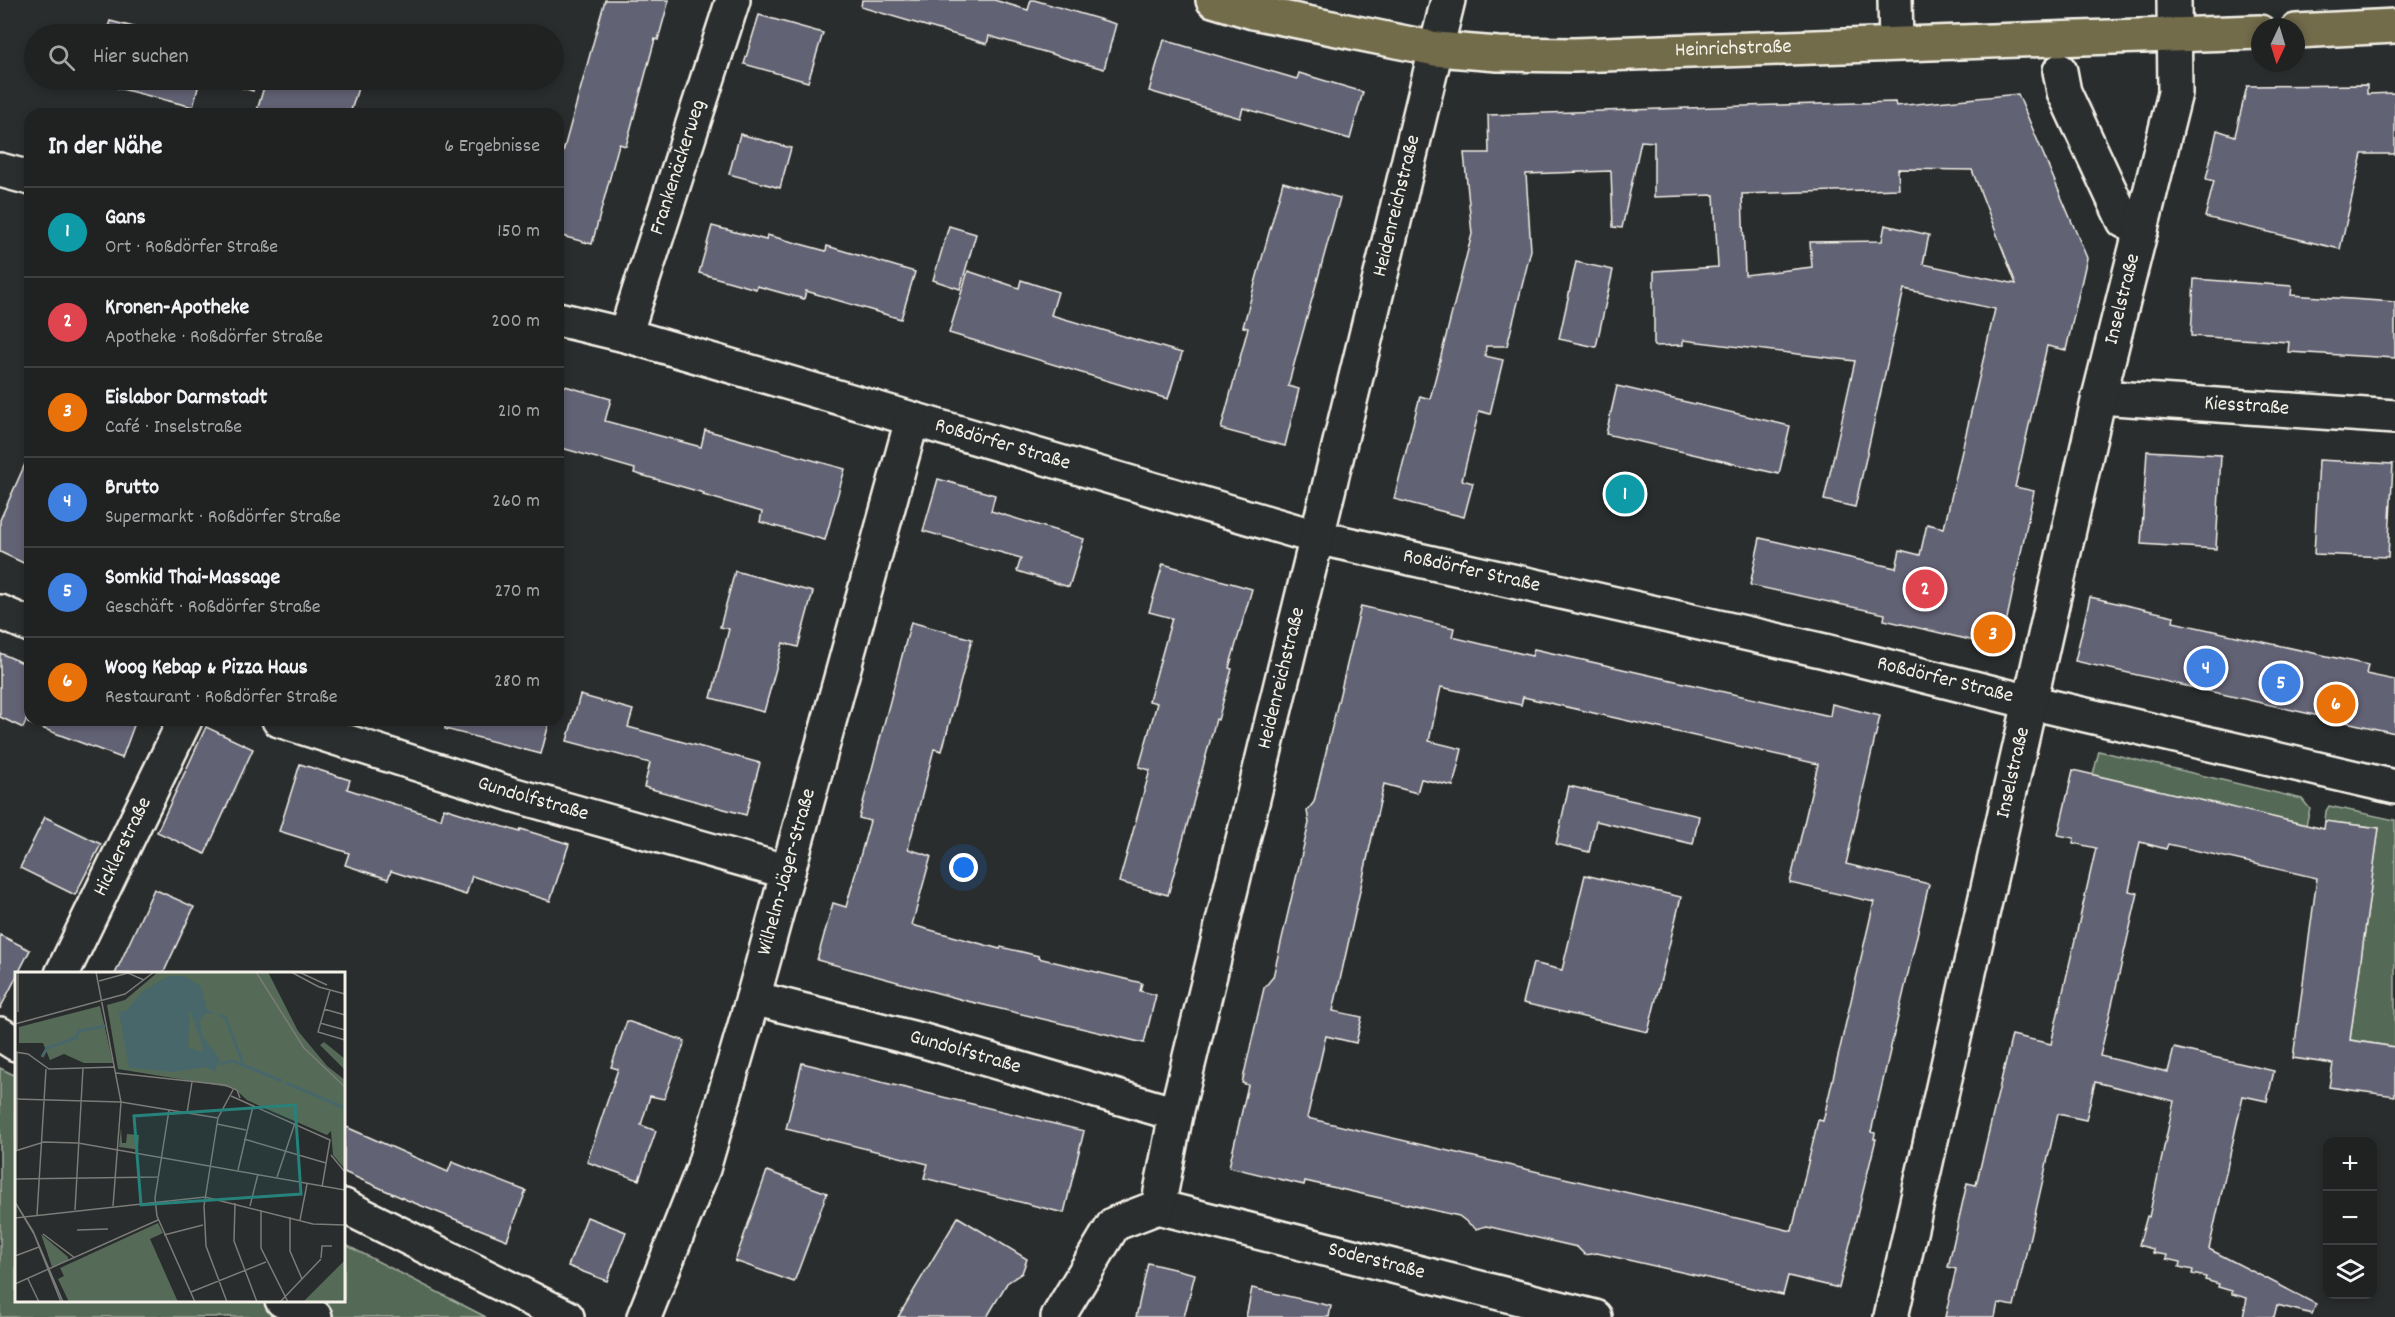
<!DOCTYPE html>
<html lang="de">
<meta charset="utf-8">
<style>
body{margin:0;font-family:Dekko,sans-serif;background:#282a2a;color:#f1f3f6}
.controls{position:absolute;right:18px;bottom:18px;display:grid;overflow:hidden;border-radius:12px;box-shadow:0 3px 9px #0003}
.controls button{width:54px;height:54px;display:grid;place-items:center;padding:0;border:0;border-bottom:2px solid #3d3f40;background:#202222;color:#f1f3f6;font:30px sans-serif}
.compass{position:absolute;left:2251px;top:18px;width:54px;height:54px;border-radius:50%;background:#202222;box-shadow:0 3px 9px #0003;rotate:184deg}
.you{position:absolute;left:964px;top:868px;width:21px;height:21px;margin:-15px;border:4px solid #fff;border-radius:50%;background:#1a73e8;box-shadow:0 0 0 9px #1a73e833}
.badge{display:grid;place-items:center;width:39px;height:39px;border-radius:50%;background:#ff9aa2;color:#fff;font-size:20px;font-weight:700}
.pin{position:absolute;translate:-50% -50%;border:3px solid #fff;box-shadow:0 2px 6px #0006}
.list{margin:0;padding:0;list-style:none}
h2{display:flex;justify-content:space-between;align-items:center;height:78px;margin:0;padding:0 24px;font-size:26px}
h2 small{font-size:20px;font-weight:400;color:#a2a4a5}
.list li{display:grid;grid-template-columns:39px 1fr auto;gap:18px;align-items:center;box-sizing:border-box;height:90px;padding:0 24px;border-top:2px solid #3d3f40}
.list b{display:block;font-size:22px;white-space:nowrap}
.list p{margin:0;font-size:20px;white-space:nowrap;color:#a2a4a5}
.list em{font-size:20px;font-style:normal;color:#a2a4a5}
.icon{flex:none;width:33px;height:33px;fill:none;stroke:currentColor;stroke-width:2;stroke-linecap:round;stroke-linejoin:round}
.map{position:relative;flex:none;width:2395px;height:1317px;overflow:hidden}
.search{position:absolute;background:#202222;box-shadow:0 3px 9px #0003;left:24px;top:24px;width:540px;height:66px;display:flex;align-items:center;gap:15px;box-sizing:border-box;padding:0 21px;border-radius:33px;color:#a2a4a5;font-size:22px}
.panel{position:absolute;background:#202222;box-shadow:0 3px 9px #0003;left:24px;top:108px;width:540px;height:618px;border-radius:18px}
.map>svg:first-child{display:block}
.green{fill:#556b57;stroke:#a4aea0;stroke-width:1.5}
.building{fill:#626275;stroke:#f4f1e8;stroke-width:1.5;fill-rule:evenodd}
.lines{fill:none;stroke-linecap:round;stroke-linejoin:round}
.minor-casing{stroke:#f4f1e8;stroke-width:38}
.major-casing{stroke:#f4f1e8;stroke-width:38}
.minor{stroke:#2a2d2e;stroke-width:33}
.major{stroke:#736c4b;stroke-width:33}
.labels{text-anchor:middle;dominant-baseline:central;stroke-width:5;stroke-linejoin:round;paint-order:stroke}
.street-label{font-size:21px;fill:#f4f1e8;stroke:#2a2d2e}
.inset-river{fill:none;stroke:#48676a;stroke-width:3}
.inset-road{fill:none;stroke:#7b7b78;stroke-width:1.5}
.view{fill:#26827a;fill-opacity:0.15;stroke:#26827a;stroke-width:3}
.inset-edge{fill:none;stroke:#f4f1e8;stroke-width:3}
</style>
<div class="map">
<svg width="2395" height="1317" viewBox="0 0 2395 1317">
<rect width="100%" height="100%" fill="#2a2d2e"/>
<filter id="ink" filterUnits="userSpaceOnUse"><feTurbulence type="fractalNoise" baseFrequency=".0167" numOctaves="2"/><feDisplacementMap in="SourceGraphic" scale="12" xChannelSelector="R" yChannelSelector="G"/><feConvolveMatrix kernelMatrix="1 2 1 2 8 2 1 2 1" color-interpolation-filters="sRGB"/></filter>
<g filter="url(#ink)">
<g class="green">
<path d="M 2099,751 L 2302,799 L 2310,809 L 2306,825 L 2093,775 Z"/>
<path d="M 2329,806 L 2395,820 L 2395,1047 L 2350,1040 L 2379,828 L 2325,821 L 2326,811 Z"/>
<path d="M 0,1068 L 16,1076 L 16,1300 L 344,1300 L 344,1244 L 486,1317 L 0,1317 Z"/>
</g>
<g class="building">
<path d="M 605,0 L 669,0 L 658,40 L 655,39 L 626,146 L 619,144 L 592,244 L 558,235 L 558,170 Z"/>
<path d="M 862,0 L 994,0 L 1028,10 L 1031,0 L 1034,0 L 1116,24 L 1104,69 L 989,36 L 987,44 L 861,7 Z"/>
<path d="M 759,15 L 823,33 L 808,82 L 744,64 Z"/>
<path d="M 110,21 L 161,34 L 106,34 Z"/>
<path d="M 1164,40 L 1297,79 L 1299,73 L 1363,92 L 1350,139 L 1243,108 L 1240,118 L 1149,91 Z"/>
<path d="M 95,80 L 200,80 L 193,107 L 94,82 Z"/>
<path d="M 217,80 L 255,80 L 253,91 Z"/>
<path d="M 266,80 L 326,80 L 358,88 L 350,114 L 256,114 Z"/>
<path d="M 2367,85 L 2367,94 L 2395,93 L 2395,154 L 2362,154 L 2340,249 L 2205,217 L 2214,181 L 2206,179 L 2217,130 L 2235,136 L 2247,86 Z"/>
<path d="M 2018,94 L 2087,258 L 2066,350 L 2047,346 L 2015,487 L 2034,491 L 2001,647 L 1884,620 L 1885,614 L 1750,585 L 1760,538 L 1896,568 L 1900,550 L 1920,555 L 1927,524 L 1944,528 L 1995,309 L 1904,289 L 1855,507 L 1824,500 L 1855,361 L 1683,340 L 1683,345 L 1654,346 L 1654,271 L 1718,267 L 1714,195 L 1654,197 L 1654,142 L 1641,141 L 1622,228 L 1613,227 L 1611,171 L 1526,174 L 1531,250 L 1507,346 L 1486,346 L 1485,356 L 1503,360 L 1490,414 L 1479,411 L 1462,480 L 1473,483 L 1464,517 L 1394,499 L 1420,396 L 1430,399 L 1472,234 L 1464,153 L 1489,153 L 1488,115 L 1744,106 L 1895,102 L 1896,106 ZM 1898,169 L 1972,170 L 2016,284 L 1923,264 L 1929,235 L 1885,225 L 1882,241 L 1810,242 L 1812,267 L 1745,275 L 1742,194 L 1899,189 Z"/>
<path d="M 740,134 L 791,148 L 780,188 L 729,174 Z"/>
<path d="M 1283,182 L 1340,198 L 1288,386 L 1299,389 L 1285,446 L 1221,429 L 1248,328 L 1243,327 Z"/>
<path d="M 712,226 L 766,240 L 767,235 L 826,251 L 827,246 L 915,272 L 901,319 L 806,291 L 804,299 L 757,286 L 756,289 L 699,273 Z"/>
<path d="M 949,226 L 976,234 L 960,289 L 933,280 Z"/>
<path d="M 1576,262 L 1613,270 L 1596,347 L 1559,339 Z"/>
<path d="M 968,271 L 1019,288 L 1021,280 L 1058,292 L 1051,315 L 1182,353 L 1168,399 L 949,333 Z"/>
<path d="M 2194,279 L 2292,286 L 2291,295 L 2395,302 L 2395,358 L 2288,352 L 2289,342 L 2191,336 Z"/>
<path d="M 558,384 L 611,399 L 605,421 L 701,447 L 705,430 L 845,469 L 825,540 L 760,522 L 762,512 L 703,495 L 704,493 L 634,473 L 635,469 L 558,447 Z"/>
<path d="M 1617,386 L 1790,426 L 1779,474 L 1606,434 Z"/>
<path d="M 2147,451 L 2221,455 L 2216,549 L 2141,544 Z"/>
<path d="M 30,453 L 30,566 L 0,552 L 0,520 Z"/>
<path d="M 2319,460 L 2393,464 L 2388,557 L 2314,554 Z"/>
<path d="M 938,479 L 995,495 L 991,511 L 1084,539 L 1069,587 L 1017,571 L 1021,558 L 923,531 Z"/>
<path d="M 1163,564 L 1252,589 L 1229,668 L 1232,669 L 1218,720 L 1216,719 L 1168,895 L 1119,882 L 1150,770 L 1139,767 L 1157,703 L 1149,701 L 1172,618 L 1149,612 Z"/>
<path d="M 735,571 L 813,592 L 798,647 L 783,643 L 764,712 L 711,698 L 729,629 L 720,627 Z"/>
<path d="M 2090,597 L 2174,616 L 2173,622 L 2368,665 L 2366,674 L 2395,680 L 2395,733 L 2075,661 Z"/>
<path d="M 1361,606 L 1454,628 L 1452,637 L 1532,656 L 1534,649 L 1830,716 L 1832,704 L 1880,716 L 1846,864 L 1929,884 L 1871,1132 L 1875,1133 L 1874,1139 L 1876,1139 L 1839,1288 L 1788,1276 L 1783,1295 L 1597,1253 L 1585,1255 L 1577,1247 L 1486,1226 L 1476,1229 L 1459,1216 L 1305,1181 L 1304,1185 L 1229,1167 L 1248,1085 L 1242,1083 L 1264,988 L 1273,977 L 1309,823 L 1307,811 L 1314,802 ZM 1441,687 L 1521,705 L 1523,697 L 1818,764 L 1790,883 L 1874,902 L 1823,1121 L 1818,1120 L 1792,1231 L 1307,1118 L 1326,1036 L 1356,1043 L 1362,1017 L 1333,1011 L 1384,784 L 1417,793 L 1421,779 L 1453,786 L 1462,749 L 1429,741 Z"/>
<path d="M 911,622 L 972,639 L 942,751 L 934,749 L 908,849 L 931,856 L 912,925 L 1000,949 L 1001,947 L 1039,956 L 1038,958 L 1142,983 L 1140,991 L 1156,995 L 1144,1043 L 967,1001 L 817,960 L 833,903 L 846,907 L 870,821 L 859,818 Z"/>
<path d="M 0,653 L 30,666 L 30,712 L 23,728 L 0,717 Z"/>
<path d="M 580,695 L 633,710 L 628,727 L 760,763 L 746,815 L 644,787 L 650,763 L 567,741 Z"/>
<path d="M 29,720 L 136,720 L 122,758 L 28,723 Z"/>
<path d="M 446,720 L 550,720 L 541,754 L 445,729 Z"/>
<path d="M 206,727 L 253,749 L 205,854 L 157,832 Z"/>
<path d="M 300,764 L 350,780 L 347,789 L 441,819 L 444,808 L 520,832 L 521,829 L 569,844 L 550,901 L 472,876 L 466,895 L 391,871 L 388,879 L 345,865 L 349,853 L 279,831 Z"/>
<path d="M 2073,770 L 2324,829 L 2325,821 L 2379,828 L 2350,1040 L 2395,1047 L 2395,1096 L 2329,1087 L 2333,1064 L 2293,1058 L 2317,878 L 2168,844 L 2166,849 L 2140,842 L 2129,891 L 2138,893 L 2100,1056 L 2168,1072 L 2174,1048 L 2274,1071 L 2267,1101 L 2243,1096 L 2209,1249 L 2316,1304 L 2312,1314 L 2277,1305 L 2274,1317 L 2243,1317 L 2247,1298 L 2232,1294 L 2232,1291 L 2218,1287 L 2219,1284 L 2205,1280 L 2206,1277 L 2192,1274 L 2193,1270 L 2179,1267 L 2180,1262 L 2166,1259 L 2167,1255 L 2153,1253 L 2153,1249 L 2139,1245 L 2147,1216 L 2149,1217 L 2174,1101 L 2095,1082 L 2086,1120 L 2058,1114 L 2014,1306 L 1998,1303 L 1995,1317 L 1945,1317 L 1956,1269 L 1948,1267 L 1967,1183 L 1976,1185 L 2012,1035 L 2051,1044 L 2096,848 L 2073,843 L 2074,838 L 2058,835 Z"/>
<path d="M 1569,786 L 1699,816 L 1693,844 L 1596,821 L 1589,852 L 1556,844 Z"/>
<path d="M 45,817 L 101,844 L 75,895 L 20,868 Z"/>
<path d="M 1585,875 L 1681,897 L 1648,1032 L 1523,1003 L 1533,963 L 1562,970 Z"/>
<path d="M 154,889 L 194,907 L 163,974 L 115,974 Z"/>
<path d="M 0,935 L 30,950 L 0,1009 Z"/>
<path d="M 627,1021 L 685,1041 L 664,1099 L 650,1096 L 641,1125 L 656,1131 L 639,1180 L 587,1162 L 618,1069 L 611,1067 Z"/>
<path d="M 802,1063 L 1084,1131 L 1064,1213 L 924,1178 L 928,1164 L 786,1129 Z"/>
<path d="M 344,1126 L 448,1172 L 452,1162 L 526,1191 L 507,1240 L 407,1200 L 344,1172 Z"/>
<path d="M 767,1171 L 827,1193 L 794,1282 L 735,1261 Z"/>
<path d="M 587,1217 L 626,1232 L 607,1281 L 568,1266 Z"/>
<path d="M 958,1217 L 1027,1259 L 1022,1273 L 1007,1283 L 987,1317 L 898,1317 Z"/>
<path d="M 1148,1263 L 1195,1274 L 1184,1317 L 1136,1317 Z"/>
<path d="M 1252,1288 L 1331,1306 L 1329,1317 L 1246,1317 Z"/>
</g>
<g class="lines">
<defs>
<g id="minor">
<path d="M 1895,0 L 1896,43"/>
<path d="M 2060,71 L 2064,92 L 2124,221 L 2141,230"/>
<path d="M 0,170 L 30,178"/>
<path id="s1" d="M 558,319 L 625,335 L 1316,537 L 1825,651 L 2030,702 L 2395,787"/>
<path id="s2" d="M 625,335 L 733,0"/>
<path id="s3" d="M 2099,397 L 2395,417"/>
<path d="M 0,612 L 30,625"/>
<path id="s4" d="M 279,720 L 511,794 L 788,872"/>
<path id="s5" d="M 62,974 L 185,720"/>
<path id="s6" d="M 753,998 L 924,1041 L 1176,1114"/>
<path d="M 0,1034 L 16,1044"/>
<path d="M 344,1206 L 567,1317"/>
<path id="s7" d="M 1158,1207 L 1595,1317"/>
<path d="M 282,1300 L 315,1317"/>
<path id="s8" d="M 644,1317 L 703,1169 L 753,998 L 912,420"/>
<path id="s9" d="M 1058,1317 L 1114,1224 L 1158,1207 L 1176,1114 L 1448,0"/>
<path id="s10" d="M 1891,1317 L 2099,397 L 2175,93 L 2174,0"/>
</g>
<g id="major">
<path id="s11" d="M 1213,0 L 1253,12 L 1436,49 L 1498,54 L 1574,55 L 2260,32"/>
<path d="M 2296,31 L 2395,26"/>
</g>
</defs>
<use href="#minor" class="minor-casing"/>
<use href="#major" class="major-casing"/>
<use href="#minor" class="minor"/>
<use href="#major" class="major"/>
</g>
</g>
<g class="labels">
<g class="street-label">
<text stroke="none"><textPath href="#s11" startOffset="526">Heinrichstraße</textPath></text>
<text stroke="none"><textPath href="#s2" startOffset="176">Frankenäckerweg</textPath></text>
<text stroke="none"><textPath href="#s9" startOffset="1185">Heidenreichstraße</textPath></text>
<text stroke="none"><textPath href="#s10" startOffset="1044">Inselstraße</textPath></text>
<text stroke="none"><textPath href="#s3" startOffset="148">Kiesstraße</textPath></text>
<text stroke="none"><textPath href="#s1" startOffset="462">Roßdörfer Straße</textPath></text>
<text stroke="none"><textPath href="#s1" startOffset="948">Roßdörfer Straße</textPath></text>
<text stroke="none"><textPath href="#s9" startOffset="699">Heidenreichstraße</textPath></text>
<text stroke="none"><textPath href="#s1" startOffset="1434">Roßdörfer Straße</textPath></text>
<text stroke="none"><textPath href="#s10" startOffset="558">Inselstraße</textPath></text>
<text stroke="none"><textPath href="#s4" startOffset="266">Gundolfstraße</textPath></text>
<text stroke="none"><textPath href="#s5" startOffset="141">Hicklerstraße</textPath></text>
<text stroke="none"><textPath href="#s8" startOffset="468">Wilhelm-Jäger-Straße</textPath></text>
<text stroke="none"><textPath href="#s6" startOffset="219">Gundolfstraße</textPath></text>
<text stroke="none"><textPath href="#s7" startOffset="225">Soderstraße</textPath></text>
</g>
</g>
<g transform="translate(15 972)">
<rect width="330" height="330" fill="#2a2d2e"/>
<path d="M 143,0 L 253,0 L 283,59 L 312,94 L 330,108 L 330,197 L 318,183 L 316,159 L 312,163 L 247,135 L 232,128 L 219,116 L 103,97 L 92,33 L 110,28 ZM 85,34 L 98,91 L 69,91 L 49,82 L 35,88 L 28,71 L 4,71 L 4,55 ZM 309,70 L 330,87 L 330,98 L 305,73 ZM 106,156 L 107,171 L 111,171 L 112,162 L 124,163 L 123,177 L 126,178 L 104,175 ZM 143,251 L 148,261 L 135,267 L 163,330 L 54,330 L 43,307 L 49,304 L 45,296 ZM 26,262 L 53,285 L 53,288 L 37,295 ZM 330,288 L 330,330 L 288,330 Z" fill="#556b57"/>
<path d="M 154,4 L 169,4 L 186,14 L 192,38 L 203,42 L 191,41 L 185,49 L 187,64 L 205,87 L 200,99 L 190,95 L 159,100 L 114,96 L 104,40 L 112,38 L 128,19 ZM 175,38 L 188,76 L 186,80 L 173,75 Z" fill="#48676a" fill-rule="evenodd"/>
<path class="inset-river" d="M 204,43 L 210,45 L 228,91M 27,85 L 32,76 L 61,66 L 64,59 L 90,54M 205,92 L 218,89 L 267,109M 271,111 L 330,136"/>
<path class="inset-road" d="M 3,0 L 3,40M 81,0 L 106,130 L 98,234M 241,0 L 289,76 L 330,115M 276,0 L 304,15 L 330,22M 284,0 L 312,13M 84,9 L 113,1 L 129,8M 315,18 L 303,60 L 330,68M 309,37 L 330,43M 305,51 L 330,58M 0,52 L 110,22 L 139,0M 0,80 L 13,82 L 34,97 L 100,95M 2,81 L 2,178M 101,101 L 210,113 L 222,118 L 225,126M 216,124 L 315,168 L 307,215M 0,127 L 106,130 L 203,146M 154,138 L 140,226 L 142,244 L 180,330M 172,141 L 177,110M 202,152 L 231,158M 229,167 L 311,191M 0,179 L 29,170 L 63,171 L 330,218M 316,183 L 330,200M 223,198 L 238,134M 262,205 L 280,151M 0,207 L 144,205M 0,230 L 18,259 L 48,330M 0,230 L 19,262 L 46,330M 220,231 L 219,269 L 242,330M 235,234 L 243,202M 60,238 L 68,96M 246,238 L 246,276 L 273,330M 22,243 L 31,97M 275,245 L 275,279 L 287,307M 0,246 L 190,225 L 298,252 L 330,253M 285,248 L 292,212M 62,258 L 93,257M 28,262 L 60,286M 149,263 L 188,253M 0,284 L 24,275M 306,286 L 307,274 L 317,274M 13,307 L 24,330M 0,312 L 143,248M 176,320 L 251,290M 212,330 L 191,274 L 189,234 L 203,146 L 219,116M 265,330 L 306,287"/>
<path class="view" d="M 280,133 L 286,222 L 126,233 L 119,144 Z"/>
<rect width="330" height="330" class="inset-edge"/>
</g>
</svg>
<div class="controls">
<button>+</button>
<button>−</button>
<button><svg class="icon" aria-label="layers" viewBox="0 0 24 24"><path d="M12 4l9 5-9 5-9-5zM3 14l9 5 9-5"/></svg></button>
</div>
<svg class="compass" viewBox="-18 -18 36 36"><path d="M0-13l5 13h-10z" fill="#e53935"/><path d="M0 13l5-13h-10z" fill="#a2a4a5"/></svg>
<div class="you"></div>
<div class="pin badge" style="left:1625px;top:494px;background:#0f9aa8">1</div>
<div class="pin badge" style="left:1925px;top:589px;background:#e0444e">2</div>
<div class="pin badge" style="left:1993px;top:634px;background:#e8710a">3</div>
<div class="pin badge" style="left:2206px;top:668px;background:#3f7fe0">4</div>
<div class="pin badge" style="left:2281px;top:683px;background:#3f7fe0">5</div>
<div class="pin badge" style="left:2336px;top:704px;background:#e8710a">6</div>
<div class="search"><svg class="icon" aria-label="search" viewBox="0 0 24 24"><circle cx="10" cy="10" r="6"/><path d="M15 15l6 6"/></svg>Hier suchen</div>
<section class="panel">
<h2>In der Nähe<small>6 Ergebnisse</small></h2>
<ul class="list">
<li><span class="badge" style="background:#0f9aa8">1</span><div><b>Gans</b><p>Ort · Roßdörfer Straße</p></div><em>150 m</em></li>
<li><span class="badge" style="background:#e0444e">2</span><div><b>Kronen-Apotheke</b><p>Apotheke · Roßdörfer Straße</p></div><em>200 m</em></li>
<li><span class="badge" style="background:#e8710a">3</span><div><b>Eislabor Darmstadt</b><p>Café · Inselstraße</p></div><em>210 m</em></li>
<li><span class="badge" style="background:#3f7fe0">4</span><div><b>Brutto</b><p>Supermarkt · Roßdörfer Straße</p></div><em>260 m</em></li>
<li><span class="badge" style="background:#3f7fe0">5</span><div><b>Somkid Thai-Massage</b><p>Geschäft · Roßdörfer Straße</p></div><em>270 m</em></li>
<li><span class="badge" style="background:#e8710a">6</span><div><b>Woog Kebap &amp; Pizza Haus</b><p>Restaurant · Roßdörfer Straße</p></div><em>280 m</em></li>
</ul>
</section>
</div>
